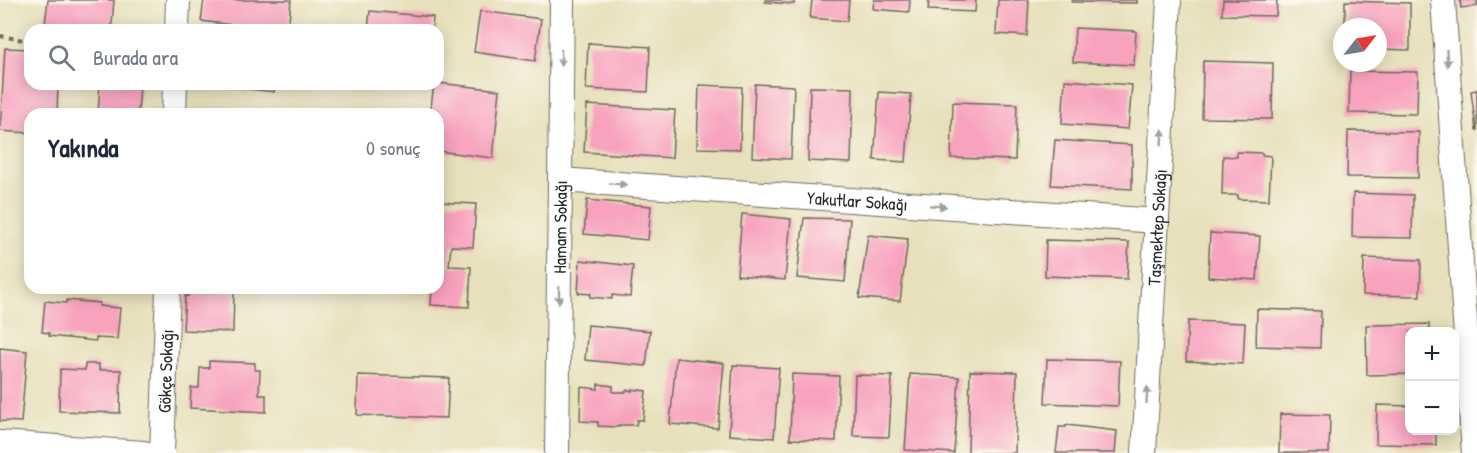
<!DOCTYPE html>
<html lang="tr">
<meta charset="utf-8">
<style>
body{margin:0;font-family:"Patrick Hand",sans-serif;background:#f2f2f3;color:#1f2937}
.controls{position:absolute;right:18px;bottom:18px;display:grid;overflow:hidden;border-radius:12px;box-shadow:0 3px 15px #0003}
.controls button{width:54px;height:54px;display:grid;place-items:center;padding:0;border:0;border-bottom:2px solid #e0e1e3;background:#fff;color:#1f2937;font:30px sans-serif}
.compass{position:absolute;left:1333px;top:18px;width:54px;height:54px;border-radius:50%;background:#fff;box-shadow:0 3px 15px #0003;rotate:59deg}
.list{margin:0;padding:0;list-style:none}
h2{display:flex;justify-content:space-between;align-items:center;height:78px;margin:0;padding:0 24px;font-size:26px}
h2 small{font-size:20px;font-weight:400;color:#747a83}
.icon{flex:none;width:33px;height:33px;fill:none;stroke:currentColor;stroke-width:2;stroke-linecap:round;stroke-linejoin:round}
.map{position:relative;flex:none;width:1477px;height:453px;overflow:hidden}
.search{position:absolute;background:#fff;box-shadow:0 3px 15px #0003;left:24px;top:24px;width:420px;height:66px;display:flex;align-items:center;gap:15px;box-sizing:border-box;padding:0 21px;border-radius:18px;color:#747a83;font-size:22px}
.panel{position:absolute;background:#fff;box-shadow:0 3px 15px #0003;left:24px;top:108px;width:420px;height:186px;border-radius:18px}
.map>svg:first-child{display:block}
.building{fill:#f8a2be}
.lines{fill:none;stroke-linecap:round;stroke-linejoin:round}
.minor-casing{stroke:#6d6a5d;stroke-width:26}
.path{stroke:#6d6a5d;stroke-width:4;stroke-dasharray:4.5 4.5;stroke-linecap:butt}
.minor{stroke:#fff;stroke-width:24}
.oneway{fill:#a0a0a0}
.labels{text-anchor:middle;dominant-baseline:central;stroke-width:4.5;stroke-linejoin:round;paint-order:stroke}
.street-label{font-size:18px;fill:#2b2b2b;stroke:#fbf7ec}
</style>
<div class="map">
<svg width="1477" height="453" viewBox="0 0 1477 453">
<rect width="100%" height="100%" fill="#fbf7ec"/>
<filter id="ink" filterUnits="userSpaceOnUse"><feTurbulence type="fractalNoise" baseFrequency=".0167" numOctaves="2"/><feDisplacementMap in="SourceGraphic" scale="12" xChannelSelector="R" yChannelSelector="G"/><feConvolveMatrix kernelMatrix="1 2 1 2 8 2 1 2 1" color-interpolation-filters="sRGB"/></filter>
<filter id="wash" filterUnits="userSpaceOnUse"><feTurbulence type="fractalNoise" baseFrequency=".008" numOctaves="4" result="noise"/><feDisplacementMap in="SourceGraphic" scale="24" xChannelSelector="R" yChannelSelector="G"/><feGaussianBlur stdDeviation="1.35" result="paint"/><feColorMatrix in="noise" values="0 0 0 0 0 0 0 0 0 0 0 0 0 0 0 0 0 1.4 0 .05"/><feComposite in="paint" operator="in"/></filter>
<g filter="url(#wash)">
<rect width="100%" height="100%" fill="#e7e0bb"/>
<g id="blocks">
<g class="building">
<path d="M 48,0 L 114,0 L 112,24 L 106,30 L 81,27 L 81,30 L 50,30 L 45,24 Z"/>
<path d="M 204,0 L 291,0 L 288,30 L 273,30 L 201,21 Z"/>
<path d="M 765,0 L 794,0 L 794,4 L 765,2 Z"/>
<path d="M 812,0 L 849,0 L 847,21 L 810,18 Z"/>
<path d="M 874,0 L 910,0 L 909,12 L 873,9 Z"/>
<path d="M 929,0 L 976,0 L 975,12 L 928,10 Z"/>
<path d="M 998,0 L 1029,0 L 1027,36 L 996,34 Z"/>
<path d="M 1073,0 L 1137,0 L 1137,3 L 1072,2 Z"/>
<path d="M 1223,0 L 1277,0 L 1276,16 L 1222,15 Z"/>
<path d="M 1460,0 L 1477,0 L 1477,6 L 1461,8 Z"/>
<path d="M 1345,1 L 1410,3 L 1410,50 L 1378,49 L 1378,27 L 1345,27 Z"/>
<path d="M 370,11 L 433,17 L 432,30 L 368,30 Z"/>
<path d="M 480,11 L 541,19 L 535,61 L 474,52 Z"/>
<path d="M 1075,28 L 1136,31 L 1134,65 L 1073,62 Z"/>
<path d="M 588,43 L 650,47 L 648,92 L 586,89 Z"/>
<path d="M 5,48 L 30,49 L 30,84 L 58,84 L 57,114 L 30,114 L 30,133 L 0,131 Z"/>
<path d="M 1203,61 L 1273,63 L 1272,119 L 1202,118 Z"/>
<path d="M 1350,71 L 1418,72 L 1417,114 L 1349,113 Z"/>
<path d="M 1065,80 L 1132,85 L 1128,129 L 1062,124 Z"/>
<path d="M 438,83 L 500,90 L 493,158 L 438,151 L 438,114 L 430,114 L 434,84 L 438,84 Z"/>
<path d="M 100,84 L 140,84 L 138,114 L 98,114 Z"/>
<path d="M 218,84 L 275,84 L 274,92 L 218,85 Z"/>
<path d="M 755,84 L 794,86 L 791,159 L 752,157 Z"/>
<path d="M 699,85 L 742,87 L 740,149 L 697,148 Z"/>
<path d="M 810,87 L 853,88 L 851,163 L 808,161 Z"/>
<path d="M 1477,90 L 1477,130 L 1476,130 L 1471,91 Z"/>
<path d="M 879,92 L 911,94 L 906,162 L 874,160 Z"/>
<path d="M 953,102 L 1017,104 L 1015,160 L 951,158 Z"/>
<path d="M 587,105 L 675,110 L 672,158 L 584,152 Z"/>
<path d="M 1348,131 L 1419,132 L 1418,178 L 1347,177 Z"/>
<path d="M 1055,140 L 1132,145 L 1132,189 L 1051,185 Z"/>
<path d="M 1237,152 L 1262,153 L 1262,155 L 1271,156 L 1269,200 L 1238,199 L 1238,195 L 1222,195 L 1223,156 L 1237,157 Z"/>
<path d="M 1353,193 L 1413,195 L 1412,238 L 1352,237 Z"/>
<path d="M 587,200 L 651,206 L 648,240 L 584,234 Z"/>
<path d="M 438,202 L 476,204 L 473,247 L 451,246 L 449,266 L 471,267 L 469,307 L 431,305 L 432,288 L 438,288 Z"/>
<path d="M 742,214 L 791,219 L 785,280 L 737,275 Z"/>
<path d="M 804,218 L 850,219 L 845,282 L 797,278 Z"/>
<path d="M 1210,233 L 1260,236 L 1257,280 L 1208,277 Z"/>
<path d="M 868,235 L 908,239 L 900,301 L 859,298 Z"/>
<path d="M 1046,240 L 1129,242 L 1127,279 L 1045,276 Z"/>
<path d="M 1364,258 L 1421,260 L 1420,296 L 1363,295 Z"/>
<path d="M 580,260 L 633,266 L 630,297 L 612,295 L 612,299 L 590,297 L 591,294 L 578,293 Z"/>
<path d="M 189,289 L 234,291 L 233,332 L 183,330 L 185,296 L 188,296 Z"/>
<path d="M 67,300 L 100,303 L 99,306 L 120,308 L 117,339 L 96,338 L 96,341 L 49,336 L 49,333 L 42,332 L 45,301 L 66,303 Z"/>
<path d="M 1257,309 L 1321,311 L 1320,348 L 1256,346 Z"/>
<path d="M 1188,321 L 1245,323 L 1243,364 L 1186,361 Z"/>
<path d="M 1429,324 L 1429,332 L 1410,332 L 1410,374 L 1367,375 L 1366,325 Z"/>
<path d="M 588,325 L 650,331 L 646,366 L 585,360 Z"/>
<path d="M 0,348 L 27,351 L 21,422 L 0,421 Z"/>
<path d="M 676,358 L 724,363 L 718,428 L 670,424 Z"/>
<path d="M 1047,359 L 1120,361 L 1118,406 L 1045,403 Z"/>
<path d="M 209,361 L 255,363 L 255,370 L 260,370 L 259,395 L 266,395 L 266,412 L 190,408 L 191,388 L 199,388 L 200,368 L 209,368 Z"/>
<path d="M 85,364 L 99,364 L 99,370 L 121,370 L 120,413 L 59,411 L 60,369 L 85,370 Z"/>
<path d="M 733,365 L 779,368 L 774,438 L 729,435 Z"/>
<path d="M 970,371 L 1017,372 L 1015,453 L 968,453 Z"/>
<path d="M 792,374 L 839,376 L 836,441 L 790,439 Z"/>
<path d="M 910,374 L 959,377 L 954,453 L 905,450 Z"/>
<path d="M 358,375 L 449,378 L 447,418 L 357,415 Z"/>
<path d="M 855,375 L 892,376 L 889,437 L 853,436 Z"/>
<path d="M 598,384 L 613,386 L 613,392 L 626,392 L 627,390 L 632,391 L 632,389 L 646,391 L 643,420 L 637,420 L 636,425 L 619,425 L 619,427 L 598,426 L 598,422 L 580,421 L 581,387 L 598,389 Z"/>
<path d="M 1377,405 L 1410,406 L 1410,430 L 1436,430 L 1436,445 L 1376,444 Z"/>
<path d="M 1280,414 L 1330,415 L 1329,453 L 1279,453 Z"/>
<path d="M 1066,425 L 1117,431 L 1115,453 L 1056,453 L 1059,427 L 1066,427 Z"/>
</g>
</g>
</g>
<g filter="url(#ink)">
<use href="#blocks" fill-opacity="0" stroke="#6d6a5d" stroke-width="1.5"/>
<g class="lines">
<defs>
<g id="minor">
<path d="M 1443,0 L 1474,453"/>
<path d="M 177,30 L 178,0"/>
<path d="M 174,114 L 175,84"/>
<path id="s1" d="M 560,180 L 1157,221"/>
<path d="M 0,443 L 144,453"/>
<path id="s2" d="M 162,453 L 168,288"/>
<path id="s3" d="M 557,453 L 562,0"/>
<path id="s4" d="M 1144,453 L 1169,0"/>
</g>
</defs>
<use href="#minor" class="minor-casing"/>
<path class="path" d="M 0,36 L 30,41"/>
<use href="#minor" class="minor"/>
</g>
<defs><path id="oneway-solid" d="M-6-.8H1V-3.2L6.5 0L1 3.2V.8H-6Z" transform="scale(1.5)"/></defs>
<g class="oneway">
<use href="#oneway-solid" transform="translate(561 58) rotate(91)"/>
<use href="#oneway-solid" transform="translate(1447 58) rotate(86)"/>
<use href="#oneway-solid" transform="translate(1162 137) rotate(-87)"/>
<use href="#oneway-solid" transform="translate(618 184) rotate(4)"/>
<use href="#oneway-solid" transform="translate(938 206) rotate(4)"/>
<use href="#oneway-solid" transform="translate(559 295) rotate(91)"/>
<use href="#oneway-solid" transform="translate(1147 395) rotate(-87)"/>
</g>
</g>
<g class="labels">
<g class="street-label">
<text stroke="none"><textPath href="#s1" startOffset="298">Yakutlar Sokağı</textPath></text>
<text stroke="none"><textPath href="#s3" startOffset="226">Hamam Sokağı</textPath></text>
<text stroke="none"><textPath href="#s4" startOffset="226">Taşmektep Sokağı</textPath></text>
<text stroke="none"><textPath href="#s2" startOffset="82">Gökçe Sokağı</textPath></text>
</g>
</g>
</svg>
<div class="controls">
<button>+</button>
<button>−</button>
</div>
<svg class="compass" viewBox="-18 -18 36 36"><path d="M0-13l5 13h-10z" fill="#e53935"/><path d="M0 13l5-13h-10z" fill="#747a83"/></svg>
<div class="search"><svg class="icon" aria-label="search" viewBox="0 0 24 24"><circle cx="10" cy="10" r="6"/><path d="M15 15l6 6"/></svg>Burada ara</div>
<section class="panel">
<h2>Yakında<small>0 sonuç</small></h2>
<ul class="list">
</ul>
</section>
</div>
